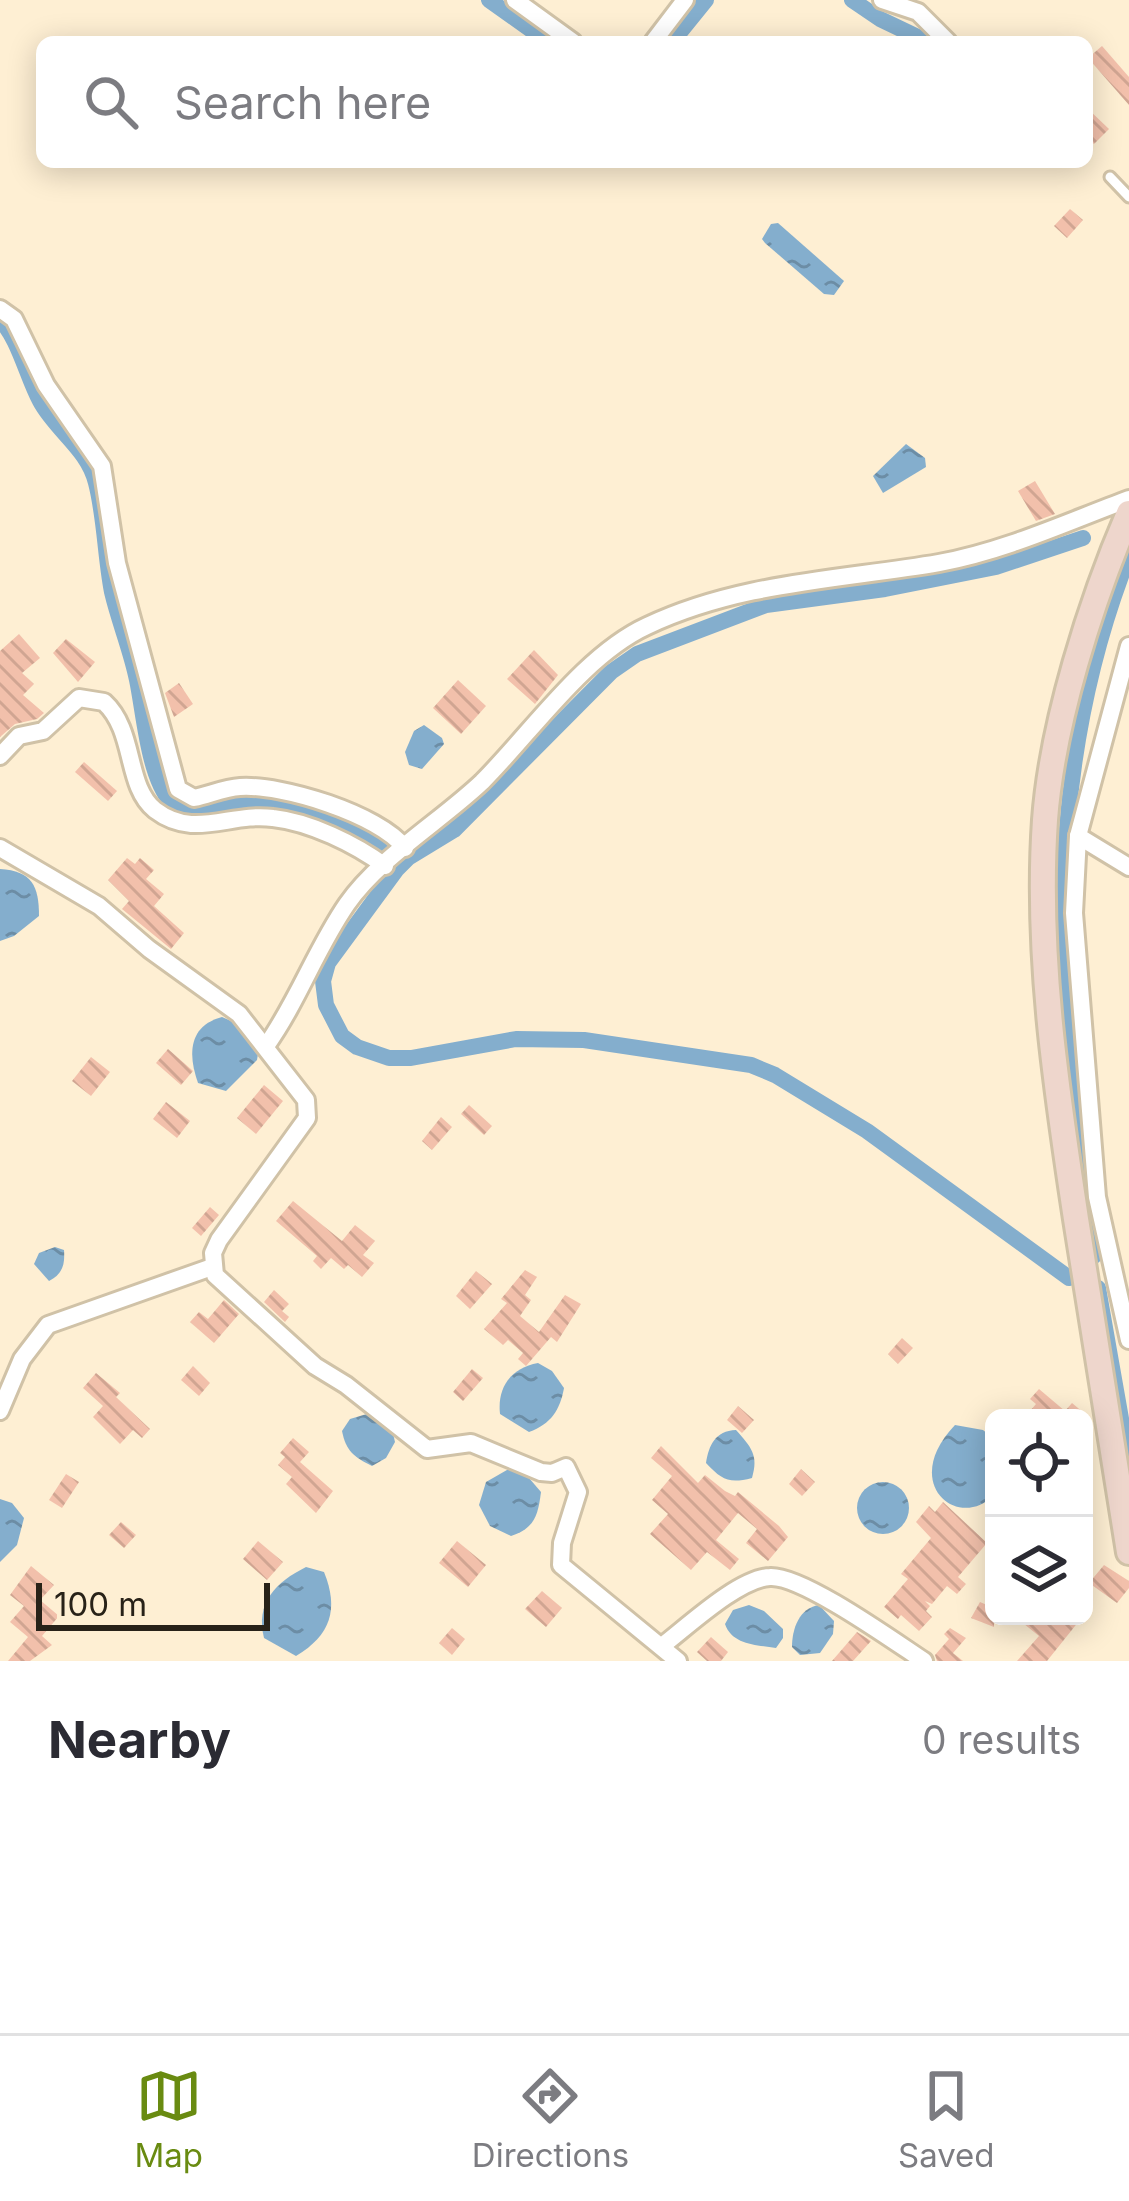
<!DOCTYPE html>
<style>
body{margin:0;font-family:Inter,sans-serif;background:#f7f7f7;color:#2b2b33}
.controls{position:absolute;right:36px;bottom:36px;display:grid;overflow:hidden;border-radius:18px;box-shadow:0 6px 30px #0003}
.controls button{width:108px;height:108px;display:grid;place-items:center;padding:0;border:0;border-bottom:3px solid #e1e1e2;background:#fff;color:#2b2b33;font:60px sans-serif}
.scale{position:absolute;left:36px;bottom:30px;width:234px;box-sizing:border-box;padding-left:12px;border:6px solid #282218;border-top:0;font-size:33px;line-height:42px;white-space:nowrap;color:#282218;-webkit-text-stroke:9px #feefd3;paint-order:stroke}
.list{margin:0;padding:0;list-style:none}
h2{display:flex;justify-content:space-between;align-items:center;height:156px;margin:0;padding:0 48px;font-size:51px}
h2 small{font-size:39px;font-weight:400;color:#7c7c81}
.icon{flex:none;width:66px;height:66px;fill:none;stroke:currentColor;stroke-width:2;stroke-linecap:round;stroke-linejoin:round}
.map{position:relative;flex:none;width:1129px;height:1661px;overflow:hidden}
.search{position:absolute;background:#fff;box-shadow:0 6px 30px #0003;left:36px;right:36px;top:36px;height:132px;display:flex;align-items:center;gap:30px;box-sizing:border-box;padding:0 42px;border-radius:18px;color:#7c7c81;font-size:45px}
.sheet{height:372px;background:#fff}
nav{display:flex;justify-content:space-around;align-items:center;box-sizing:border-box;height:168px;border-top:3px solid #e1e1e2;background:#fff;font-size:33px;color:#7c7c81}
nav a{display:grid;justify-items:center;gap:6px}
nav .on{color:#698b11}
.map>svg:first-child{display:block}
.water{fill:url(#water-ripples)}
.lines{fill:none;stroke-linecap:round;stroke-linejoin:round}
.canal{stroke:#84aecd;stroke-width:16}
.building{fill:url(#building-back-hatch)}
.lane-casing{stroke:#d0c2a7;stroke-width:15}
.street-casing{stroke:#d0c2a7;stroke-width:22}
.secondary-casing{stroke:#d0c2a7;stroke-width:30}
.lane{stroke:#fff;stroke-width:9}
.street{stroke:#fff;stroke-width:16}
.secondary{stroke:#eed6cc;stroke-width:24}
</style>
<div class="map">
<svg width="1129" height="1661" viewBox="0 0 1129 1661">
<defs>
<pattern id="water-ripples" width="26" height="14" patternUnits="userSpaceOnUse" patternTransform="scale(3)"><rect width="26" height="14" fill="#84aecd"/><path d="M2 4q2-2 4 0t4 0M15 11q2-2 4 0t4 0" fill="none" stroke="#6c8da5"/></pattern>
<pattern id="building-back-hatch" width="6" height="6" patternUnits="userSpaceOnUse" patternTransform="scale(3)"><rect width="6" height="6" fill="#f2c0ab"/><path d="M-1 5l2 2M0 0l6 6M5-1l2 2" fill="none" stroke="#d0a592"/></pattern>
</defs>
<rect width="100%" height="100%" fill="#feefd3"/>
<g class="water">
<path d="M 778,223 L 844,281 L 834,295 L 824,294 L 765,243 L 762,239 L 771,224 Z"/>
<path d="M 906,444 L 925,458 L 926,467 L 883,493 L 873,476 Z"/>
<path d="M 424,725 L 442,738 L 444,744 L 422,769 L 409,765 L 405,752 L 414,731 Z"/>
<path d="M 0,869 C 32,871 39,886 39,916 L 14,936 L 0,941 Z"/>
<path d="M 222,1017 L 245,1027 L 259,1048 L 257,1060 L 226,1091 L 198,1083 C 188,1055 188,1026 222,1017 Z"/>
<path d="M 55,1247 L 64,1250 C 65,1264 63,1274 49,1281 L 34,1264 L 39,1253 Z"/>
<path d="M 538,1363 L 552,1371 L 564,1388 C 560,1410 551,1424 529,1432 L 500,1414 C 497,1387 511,1368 538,1363 Z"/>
<path d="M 370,1413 L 391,1425 L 395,1442 L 386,1458 L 372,1466 C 354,1457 346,1451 342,1431 L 350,1419 Z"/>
<path d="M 955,1425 L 983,1430 L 994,1439 L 994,1495 C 958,1532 899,1483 955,1425 Z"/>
<path d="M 736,1430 C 751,1447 759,1455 752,1478 C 729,1484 722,1480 706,1463 C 709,1445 715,1431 736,1430 Z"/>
<path d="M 512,1467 L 529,1478 L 541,1492 C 538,1515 535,1528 511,1536 L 490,1526 L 479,1505 L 486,1482 Z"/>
<circle cx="883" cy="1508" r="26"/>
<path d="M 0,1499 L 12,1503 L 24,1518 L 17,1545 L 0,1562 Z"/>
<path d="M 306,1567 L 324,1572 C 339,1609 331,1635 296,1656 L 264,1638 C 255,1603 276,1582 306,1567 Z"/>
<path d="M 749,1605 L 764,1611 L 783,1629 L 783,1638 L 776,1648 C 757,1645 732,1645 725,1624 L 733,1610 Z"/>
<path d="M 819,1605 L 834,1621 L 833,1634 L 820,1653 L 800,1655 L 792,1647 C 792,1629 799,1608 819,1605 Z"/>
</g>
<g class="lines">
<g class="canal">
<path d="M 489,0 L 548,42"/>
<path d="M 852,0 L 880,19 L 928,42"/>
<path d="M 672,42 L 706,0"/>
<path d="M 0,320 C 18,337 27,377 40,401 C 56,431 88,449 96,483 C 105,518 105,556 112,592 C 119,622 131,650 137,680 C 144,713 148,776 171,802 C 186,819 215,803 232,802 C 284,797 345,821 387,849"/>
<path d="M 1094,1256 C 1058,1015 1037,787 1129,555"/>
<path d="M 1069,1278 L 867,1131 L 775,1075 L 751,1065 L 584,1040 L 516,1039 L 411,1058 L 389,1058 L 357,1047 L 342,1036 L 326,1005 L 323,981 L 328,963 L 397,869 L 408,858 L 454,830 L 611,672 L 637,654 L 766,605 L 885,589 L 996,567 L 1083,538"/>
<path d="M 1098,1288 L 1129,1464"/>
</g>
</g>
<g class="building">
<path d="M 1102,46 L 1129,77 L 1129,105 L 1088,58 Z"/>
<path d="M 1087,108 L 1109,129 L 1094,144 L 1087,137 Z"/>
<path d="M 1070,209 L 1083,220 L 1067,238 L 1054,226 Z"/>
<path d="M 1035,481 L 1055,514 L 1036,521 L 1018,491 Z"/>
<path d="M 19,634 L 40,658 L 22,673 L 34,684 L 23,695 L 44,713 L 37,719 L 15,724 L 0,737 L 0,651 Z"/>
<path d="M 66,639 L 95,662 L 78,682 L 53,653 Z"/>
<path d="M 534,650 L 558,675 L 535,704 L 507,679 Z"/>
<path d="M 458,680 L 486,706 L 461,734 L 433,708 Z"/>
<path d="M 179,683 L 193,704 L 174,717 L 165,693 Z"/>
<path d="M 84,762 L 117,791 L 108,801 L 75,772 Z"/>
<path d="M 127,858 L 135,864 L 140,858 L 154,870 L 146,879 L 164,894 L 154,906 L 184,933 L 171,949 L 122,909 L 129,901 L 108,880 Z"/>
<path d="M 168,1049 L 193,1071 L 181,1085 L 156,1063 Z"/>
<path d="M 91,1057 L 110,1072 L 91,1096 L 72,1081 Z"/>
<path d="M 264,1085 L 283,1101 L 256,1134 L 237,1118 Z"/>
<path d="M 166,1102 L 190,1121 L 177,1138 L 153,1119 Z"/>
<path d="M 469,1105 L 492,1126 L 484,1135 L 461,1114 Z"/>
<path d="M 441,1117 L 452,1127 L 432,1150 L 422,1141 Z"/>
<path d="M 293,1201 L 342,1241 L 355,1225 L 375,1241 L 363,1255 L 374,1263 L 362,1277 L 348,1265 L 344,1269 L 331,1258 L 321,1269 L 313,1261 L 317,1256 L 276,1221 Z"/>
<path d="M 210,1207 L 219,1215 L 201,1236 L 192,1228 Z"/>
<path d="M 525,1270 L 537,1277 L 525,1295 L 531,1300 L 520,1316 L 539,1332 L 565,1295 L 581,1304 L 557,1342 L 551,1337 L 526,1366 L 518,1359 L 523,1353 L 508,1340 L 503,1345 L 484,1329 L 507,1303 L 501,1299 Z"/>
<path d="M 476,1271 L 492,1284 L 470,1309 L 456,1296 Z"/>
<path d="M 274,1290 L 289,1304 L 282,1311 L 289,1317 L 285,1322 L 264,1302 Z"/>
<path d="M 224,1300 L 239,1314 L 214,1343 L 190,1322 L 199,1312 L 208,1319 Z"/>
<path d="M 902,1338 L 913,1348 L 898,1364 L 888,1354 Z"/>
<path d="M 193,1366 L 210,1383 L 199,1396 L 181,1380 Z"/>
<path d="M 472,1369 L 483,1378 L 463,1401 L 453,1392 Z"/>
<path d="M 96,1373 L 120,1393 L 116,1397 L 150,1429 L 142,1438 L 133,1430 L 120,1444 L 93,1417 L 103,1406 L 83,1388 Z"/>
<path d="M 1039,1389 L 1065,1411 L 1072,1403 L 1090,1418 L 1024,1418 L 1036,1404 L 1030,1399 Z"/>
<path d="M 738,1406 L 754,1420 L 742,1433 L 727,1420 Z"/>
<path d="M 293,1438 L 309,1452 L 300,1462 L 333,1491 L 316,1513 L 286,1484 L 292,1477 L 278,1465 L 285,1457 L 280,1453 Z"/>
<path d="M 661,1446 L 698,1483 L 705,1475 L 725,1491 L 735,1496 L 738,1492 L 779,1526 L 788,1537 L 768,1561 L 746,1543 L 757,1529 L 738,1513 L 716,1540 L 739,1559 L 730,1570 L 707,1552 L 691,1570 L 650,1534 L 668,1514 L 652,1500 L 672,1476 L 651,1458 Z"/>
<path d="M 801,1469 L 815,1482 L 802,1496 L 789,1484 Z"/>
<path d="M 66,1474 L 79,1482 L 62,1508 L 49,1500 Z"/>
<path d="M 943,1502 L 987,1543 L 958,1577 L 966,1584 L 957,1594 L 947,1586 L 932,1604 L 925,1601 L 930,1606 L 926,1611 L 932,1617 L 919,1631 L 901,1615 L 898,1619 L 884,1607 L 908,1579 L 901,1574 L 931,1538 L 916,1522 L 929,1506 L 935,1512 Z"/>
<path d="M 121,1522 L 136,1535 L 124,1548 L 109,1535 Z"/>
<path d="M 258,1541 L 283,1562 L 267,1580 L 243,1559 Z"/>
<path d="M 457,1541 L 486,1565 L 468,1587 L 439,1563 Z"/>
<path d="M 1104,1565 L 1129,1581 L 1129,1588 L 1117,1603 L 1089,1583 Z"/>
<path d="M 31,1566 L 54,1585 L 40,1600 L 59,1616 L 42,1636 L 52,1645 L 30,1661 L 8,1661 L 28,1637 L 10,1622 L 24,1606 L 10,1595 Z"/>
<path d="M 542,1591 L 562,1608 L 546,1627 L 525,1609 Z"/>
<path d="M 980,1602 L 994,1608 L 994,1627 L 971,1618 Z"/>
<path d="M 1014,1616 L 1083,1616 L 1047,1661 L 1017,1661 L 1039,1636 Z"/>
<path d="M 452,1628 L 465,1639 L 452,1655 L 439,1643 Z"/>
<path d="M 950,1628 L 966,1638 L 953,1653 L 963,1661 L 937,1661 L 935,1655 L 949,1639 L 944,1634 Z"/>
<path d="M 857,1632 L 871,1641 L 853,1661 L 832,1661 Z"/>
<path d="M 711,1637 L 728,1652 L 721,1661 L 707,1661 L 697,1652 Z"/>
</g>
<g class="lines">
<defs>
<path id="lane" d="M 1110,177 L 1129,197"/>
<g id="street">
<path d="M 515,0 L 573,42"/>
<path d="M 882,0 L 918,12 L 948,42"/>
<path d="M 653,42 L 685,0"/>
<path d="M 0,309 L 14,319 L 46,385 L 102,466 L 117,563 L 178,789 L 194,798 C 209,795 224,788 240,787 C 281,784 379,814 405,848"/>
<path d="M 1129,646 L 1078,836 L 1074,913 L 1097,1197 L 1129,1340"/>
<path d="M 0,756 L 19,736 L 43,731 L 79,698 L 104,702 C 136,731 125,786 155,810 C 194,840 230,812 273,818 C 310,822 355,844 385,866"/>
<path d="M 1078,836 L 1129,867"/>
<path d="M 0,848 L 99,906 L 149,949 L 239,1014 L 306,1100 L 307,1118 L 219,1240 L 213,1253 L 215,1275 L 315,1366 L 346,1385 L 427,1449 L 471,1443 L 541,1472 L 552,1473 L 566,1467 L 578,1492 L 562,1543 L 561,1565 L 678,1661"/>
<path d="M 266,1046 C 298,1001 316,949 347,904 C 379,858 441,821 482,782 C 531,733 584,655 647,626 C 740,582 840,580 939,563 C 1005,551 1067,522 1129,499"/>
<path d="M 0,1411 L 22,1359 L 48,1325 L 212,1267"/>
<path d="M 662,1646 C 687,1627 739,1578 770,1577 C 802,1575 895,1642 924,1661"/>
</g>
<path id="secondary" d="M 1129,513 C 1091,601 1052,724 1045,820 C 1036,952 1056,1088 1076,1219 C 1093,1330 1111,1441 1129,1552"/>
</defs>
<use href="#lane" class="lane-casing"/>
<use href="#street" class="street-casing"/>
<use href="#secondary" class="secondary-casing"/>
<use href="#lane" class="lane"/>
<use href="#street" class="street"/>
<use href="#secondary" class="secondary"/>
</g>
</svg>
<div class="controls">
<button><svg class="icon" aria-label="locate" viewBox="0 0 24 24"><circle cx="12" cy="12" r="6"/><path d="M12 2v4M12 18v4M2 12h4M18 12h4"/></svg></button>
<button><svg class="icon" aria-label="layers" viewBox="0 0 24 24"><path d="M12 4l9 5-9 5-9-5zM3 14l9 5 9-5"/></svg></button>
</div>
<div class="scale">100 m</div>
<div class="search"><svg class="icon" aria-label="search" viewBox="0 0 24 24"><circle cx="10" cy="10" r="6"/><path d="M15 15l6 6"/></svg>Search here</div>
</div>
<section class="sheet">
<h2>Nearby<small>0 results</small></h2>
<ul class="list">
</ul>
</section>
<nav>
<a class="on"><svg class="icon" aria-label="map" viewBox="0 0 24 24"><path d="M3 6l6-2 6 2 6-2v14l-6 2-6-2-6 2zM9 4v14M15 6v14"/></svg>Map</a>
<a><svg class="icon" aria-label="directions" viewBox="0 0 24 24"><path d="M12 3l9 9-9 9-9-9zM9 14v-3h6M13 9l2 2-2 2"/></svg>Directions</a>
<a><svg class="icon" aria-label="saved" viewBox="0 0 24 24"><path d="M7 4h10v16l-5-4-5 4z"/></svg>Saved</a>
</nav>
